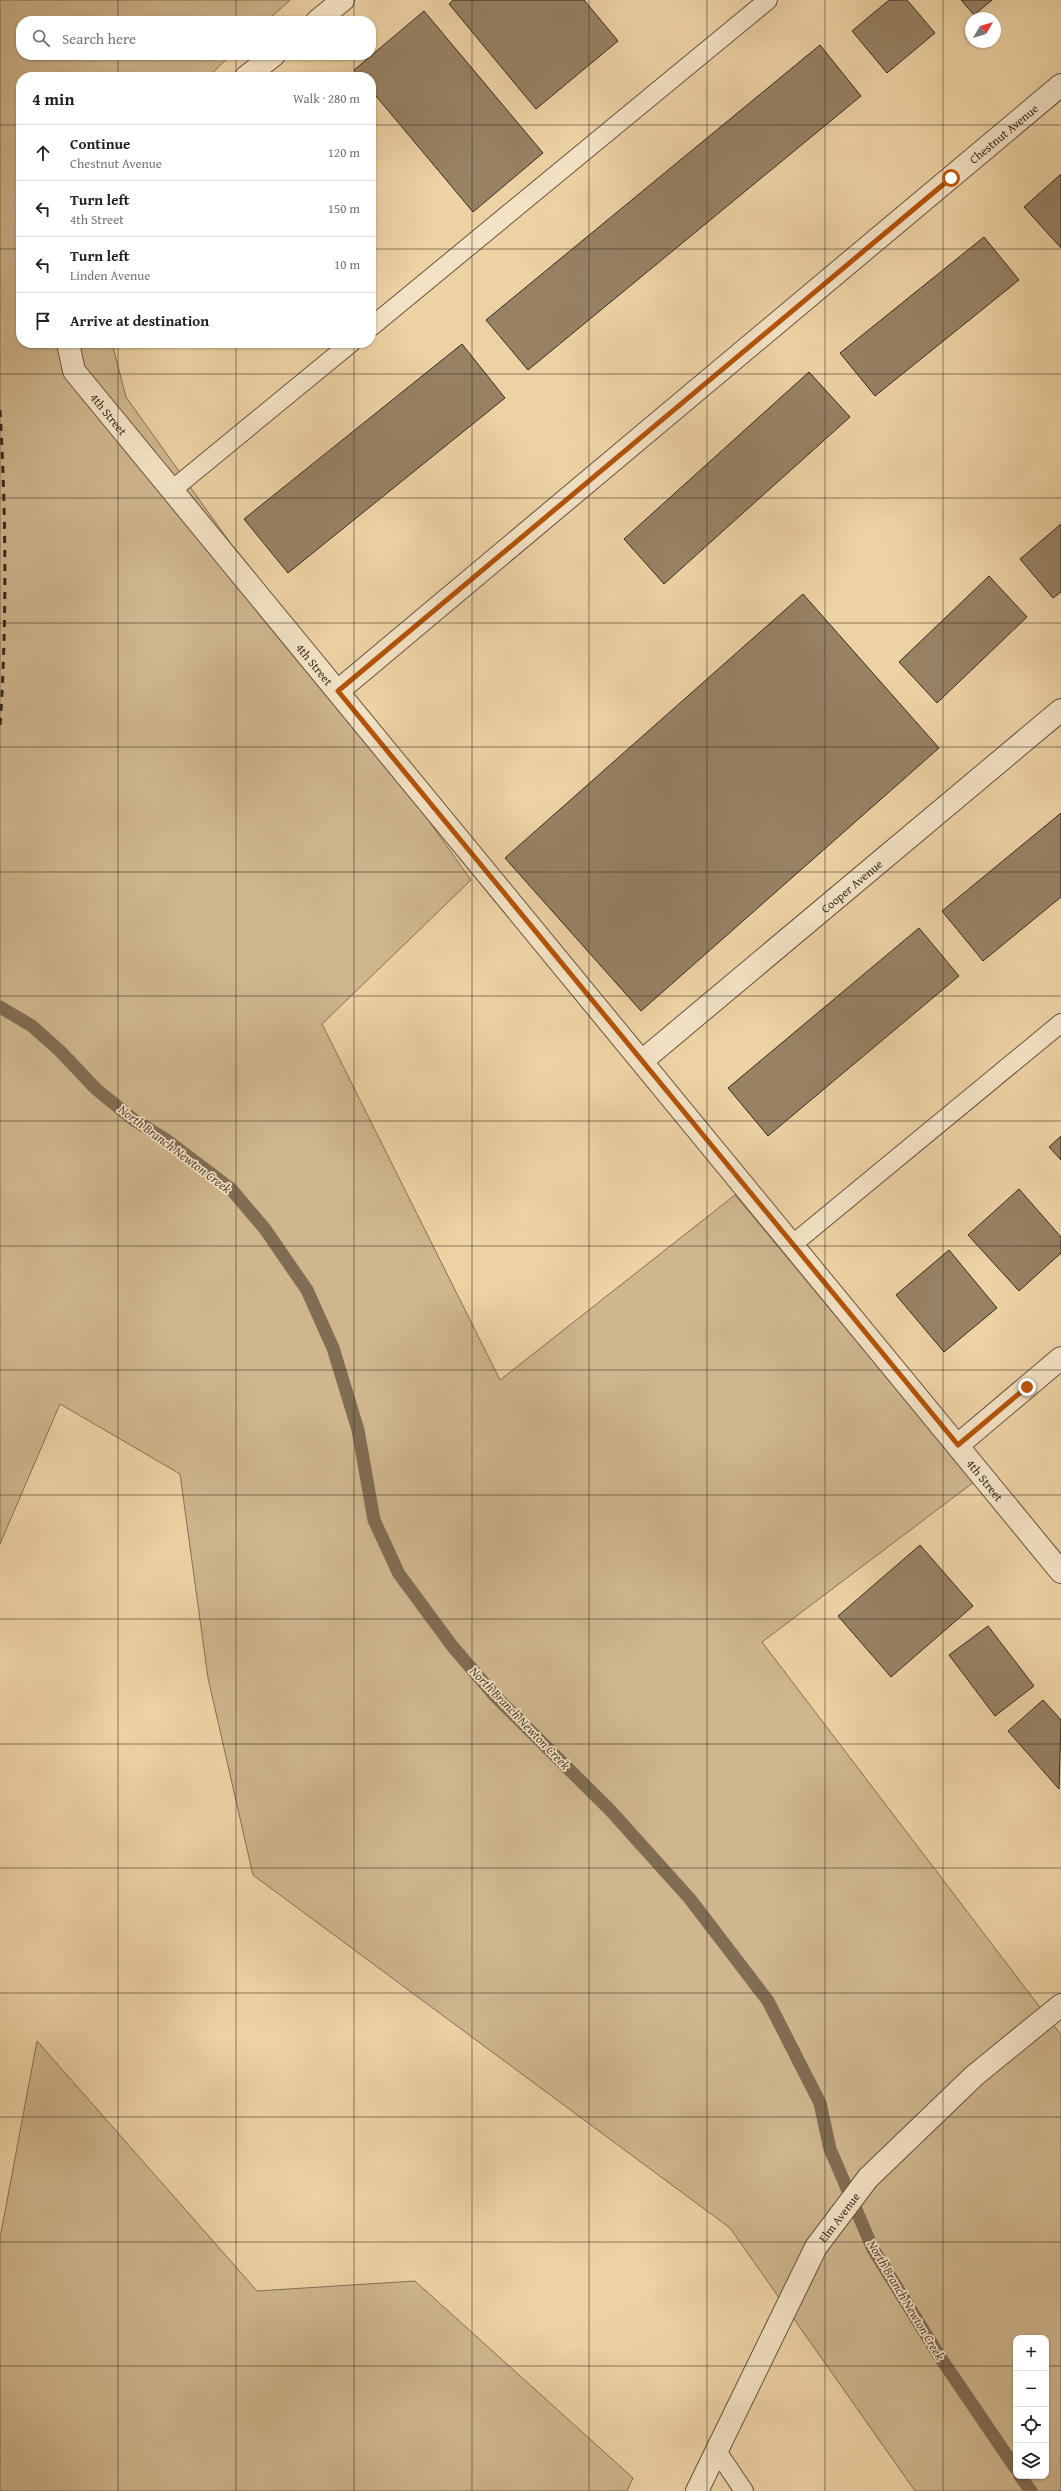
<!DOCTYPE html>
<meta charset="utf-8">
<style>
body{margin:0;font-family:"Gentium Book Plus",serif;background:#f6f6f6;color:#202124}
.controls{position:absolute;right:12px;bottom:12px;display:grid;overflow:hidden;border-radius:8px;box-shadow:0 1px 3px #0004}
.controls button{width:36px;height:36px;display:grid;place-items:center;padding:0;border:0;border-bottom:1px solid #e0e0e0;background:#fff;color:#202124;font:20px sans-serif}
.compass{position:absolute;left:965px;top:12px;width:36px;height:36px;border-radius:50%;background:#fff;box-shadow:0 1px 3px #0004;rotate:52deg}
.stop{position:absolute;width:12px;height:12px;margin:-9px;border:3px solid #b45309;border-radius:50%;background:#fff}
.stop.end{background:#b45309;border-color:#fff;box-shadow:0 1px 4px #0008}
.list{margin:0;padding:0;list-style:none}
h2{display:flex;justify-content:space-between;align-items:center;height:52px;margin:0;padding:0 16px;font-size:17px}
h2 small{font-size:13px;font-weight:400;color:#757577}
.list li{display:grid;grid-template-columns:26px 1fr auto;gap:12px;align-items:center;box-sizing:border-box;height:56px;padding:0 16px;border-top:1px solid #e0e0e0}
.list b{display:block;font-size:15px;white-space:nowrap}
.list p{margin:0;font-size:13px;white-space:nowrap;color:#757577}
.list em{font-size:13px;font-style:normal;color:#757577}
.icon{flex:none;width:22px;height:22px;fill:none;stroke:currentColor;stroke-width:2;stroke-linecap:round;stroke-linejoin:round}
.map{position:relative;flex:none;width:1061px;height:2491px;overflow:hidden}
.search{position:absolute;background:#fff;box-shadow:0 1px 3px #0004;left:16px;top:16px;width:360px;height:44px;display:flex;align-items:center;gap:10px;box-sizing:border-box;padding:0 14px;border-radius:16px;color:#757577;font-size:15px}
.panel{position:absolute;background:#fff;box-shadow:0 1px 3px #0004;left:16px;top:72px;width:360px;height:276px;border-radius:16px}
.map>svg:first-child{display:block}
.green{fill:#cfb68d;stroke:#847056;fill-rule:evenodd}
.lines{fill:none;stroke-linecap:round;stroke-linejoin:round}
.stream{stroke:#816d53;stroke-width:13}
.building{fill:#978264;stroke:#3a2b1e}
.service-casing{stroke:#675540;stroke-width:20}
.minor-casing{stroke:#675540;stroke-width:24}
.service{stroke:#f3e2c4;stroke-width:18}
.minor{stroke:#f3e2c4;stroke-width:22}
.rail{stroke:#3a2b1e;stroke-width:3;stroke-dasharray:7 7;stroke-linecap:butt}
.route{stroke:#b45309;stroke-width:5}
.grid{fill:none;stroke:#3a2b1e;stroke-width:1;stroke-opacity:0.55}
.labels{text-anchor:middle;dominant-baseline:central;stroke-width:3.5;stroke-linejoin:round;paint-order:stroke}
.street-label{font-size:12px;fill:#3a2b1e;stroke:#f3e2c4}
.water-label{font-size:13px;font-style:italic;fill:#584634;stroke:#f3e2c4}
</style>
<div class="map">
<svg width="1061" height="2491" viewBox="0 0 1061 2491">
<rect width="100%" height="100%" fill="#edd2a4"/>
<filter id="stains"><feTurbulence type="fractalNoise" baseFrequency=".005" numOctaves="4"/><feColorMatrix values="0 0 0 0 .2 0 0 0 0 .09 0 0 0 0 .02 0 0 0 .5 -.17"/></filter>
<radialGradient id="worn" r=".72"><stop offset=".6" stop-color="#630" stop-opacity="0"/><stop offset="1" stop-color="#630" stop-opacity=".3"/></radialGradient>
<g class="green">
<path d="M 0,0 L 290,0 L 267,21 L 21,21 L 21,55 L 231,55 L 208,77 L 21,77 L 21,343 L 112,343 L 126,397 L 471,880 L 322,1024 L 500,1380 L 735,1195 L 974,1482 L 762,1642 L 1061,2035 L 1061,2491 L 915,2491 L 730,2228 L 253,1875 L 208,1678 L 180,1474 L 60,1404 L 0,1544 ZM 1016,2338 L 1046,2338 L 1046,2476 L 1016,2476 Z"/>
<path d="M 37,2041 L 257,2291 L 415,2281 L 633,2478 L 627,2491 L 0,2491 L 0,2238 Z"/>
</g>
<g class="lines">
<g class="stream">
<path d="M 0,1007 L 32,1026 L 61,1052 L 96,1089 L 134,1120 L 165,1139 L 231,1189 L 265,1229 L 307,1290 L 333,1348 L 358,1430 L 374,1520 L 399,1574 L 453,1647 L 495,1696 L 610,1810 L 690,1899 L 768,2001 L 820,2103 L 830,2149 L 873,2249 L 940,2357 L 1016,2469"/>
<path d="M 1020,2476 L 1031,2491"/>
</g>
</g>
<g class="building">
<path d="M 453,0 L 584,0 L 618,41 L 536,109 L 449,4 Z"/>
<path d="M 889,0 L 907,0 L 935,33 L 887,73 L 852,31 Z"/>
<path d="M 961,0 L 992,0 L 974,15 Z"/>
<path d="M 424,11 L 543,153 L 473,212 L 371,90 L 371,77 L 360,77 L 354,70 Z"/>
<path d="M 820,45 L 861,96 L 528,370 L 486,320 Z"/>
<path d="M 1061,174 L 1061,248 L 1024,207 Z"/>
<path d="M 984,237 L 1019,280 L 875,396 L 840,353 Z"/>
<path d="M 462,344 L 505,398 L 288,573 L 244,519 Z"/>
<path d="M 809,372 L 850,417 L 664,584 L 624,539 Z"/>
<path d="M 1061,524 L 1061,592 L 1053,598 L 1020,559 Z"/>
<path d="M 989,576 L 1027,617 L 937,703 L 899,662 Z"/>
<path d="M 803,594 L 939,748 L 641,1011 L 505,858 Z"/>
<path d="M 1061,813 L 1061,897 L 983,961 L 942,911 Z"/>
<path d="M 919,928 L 959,976 L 768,1136 L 728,1088 Z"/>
<path d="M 1061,1136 L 1061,1160 L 1049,1147 Z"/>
<path d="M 1019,1189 L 1061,1237 L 1061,1253 L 1019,1291 L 968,1235 Z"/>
<path d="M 949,1250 L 997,1308 L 944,1352 L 896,1295 Z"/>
<path d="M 920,1545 L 973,1606 L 891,1677 L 838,1616 Z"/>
<path d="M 988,1626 L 1034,1686 L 995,1716 L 949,1655 Z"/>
<path d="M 1043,1700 L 1061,1720 L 1059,1789 L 1008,1731 Z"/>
</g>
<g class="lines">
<defs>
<g id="service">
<path d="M 371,327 L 768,0"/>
<path d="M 172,490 L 351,343"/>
<path d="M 793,1244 L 1061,1023"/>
<path d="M 717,2451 L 744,2491"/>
</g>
<g id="minor">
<path d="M 317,21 L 343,0"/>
<path d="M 246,77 L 274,55"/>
<path id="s1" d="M 68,343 L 74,371 L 1061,1572"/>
<path id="s2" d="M 338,691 L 1061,85"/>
<path id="s3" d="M 642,1061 L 1061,710"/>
<path d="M 958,1445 L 1061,1358"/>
<path id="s4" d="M 697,2491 L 816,2247 L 868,2178 L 974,2076 L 1061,2005"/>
</g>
</defs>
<use href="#service" class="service-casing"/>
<use href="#minor" class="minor-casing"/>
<use href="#service" class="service"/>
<use href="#minor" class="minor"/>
<path class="rail" d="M 0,410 C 6,515 7,622 0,727"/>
</g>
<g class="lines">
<path class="route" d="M 951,178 L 338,691 L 958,1445 L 1027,1387"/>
</g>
<path class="grid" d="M 118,0 L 118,21M 236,0 L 236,21M 354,0 L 354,21M 472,0 L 472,2491M 589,0 L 589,2491M 707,0 L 707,2491M 825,0 L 825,2491M 943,0 L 943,2491M 118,55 L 118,77M 236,55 L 236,77M 354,55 L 354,77M 0,125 L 21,125M 371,125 L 1061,125M 0,249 L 21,249M 371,249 L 1061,249M 118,343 L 118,2491M 236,343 L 236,2491M 354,343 L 354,2491M 0,374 L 1061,374M 0,498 L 1061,498M 0,623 L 1061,623M 0,747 L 1061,747M 0,872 L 1061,872M 0,996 L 1061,996M 0,1121 L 1061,1121M 0,1246 L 1061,1246M 0,1370 L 1061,1370M 0,1495 L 1061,1495M 0,1619 L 1061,1619M 0,1744 L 1061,1744M 0,1868 L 1061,1868M 0,1993 L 1061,1993M 0,2117 L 1061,2117M 0,2242 L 1061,2242M 0,2366 L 1016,2366M 1046,2366 L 1061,2366"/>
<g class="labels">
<g class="street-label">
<text stroke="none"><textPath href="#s2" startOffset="868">Chestnut Avenue</textPath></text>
<text stroke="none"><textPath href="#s1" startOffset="84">4th Street</textPath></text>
<text stroke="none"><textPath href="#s1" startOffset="408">4th Street</textPath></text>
<text stroke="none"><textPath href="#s3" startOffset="273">Cooper Avenue</textPath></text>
<text stroke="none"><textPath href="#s1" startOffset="1464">4th Street</textPath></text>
<text stroke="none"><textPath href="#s4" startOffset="309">Elm Avenue</textPath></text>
</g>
<g class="water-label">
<text transform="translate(175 1149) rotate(37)">North Branch Newton Creek</text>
<text transform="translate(520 1718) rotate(46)">North Branch Newton Creek</text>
<text transform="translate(906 2300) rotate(59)">North Branch Newton Creek</text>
</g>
</g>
<rect width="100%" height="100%" filter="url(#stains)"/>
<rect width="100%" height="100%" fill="url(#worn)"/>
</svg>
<div class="controls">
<button>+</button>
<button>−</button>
<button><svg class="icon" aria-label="locate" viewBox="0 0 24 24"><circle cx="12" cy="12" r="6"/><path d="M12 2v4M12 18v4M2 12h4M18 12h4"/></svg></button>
<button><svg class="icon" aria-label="layers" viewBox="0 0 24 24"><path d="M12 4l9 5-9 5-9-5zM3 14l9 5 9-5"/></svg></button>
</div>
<svg class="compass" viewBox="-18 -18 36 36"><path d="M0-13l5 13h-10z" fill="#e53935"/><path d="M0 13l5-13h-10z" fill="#757577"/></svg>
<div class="stop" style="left:951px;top:178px"></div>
<div class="stop end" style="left:1027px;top:1387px"></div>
<div class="search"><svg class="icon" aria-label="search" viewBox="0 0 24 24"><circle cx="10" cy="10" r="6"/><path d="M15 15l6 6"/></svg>Search here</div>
<section class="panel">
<h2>4 min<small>Walk · 280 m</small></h2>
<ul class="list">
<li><svg class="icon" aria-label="ahead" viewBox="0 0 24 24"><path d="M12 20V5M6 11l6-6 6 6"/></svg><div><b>Continue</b><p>Chestnut Avenue</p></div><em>120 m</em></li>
<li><svg class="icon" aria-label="left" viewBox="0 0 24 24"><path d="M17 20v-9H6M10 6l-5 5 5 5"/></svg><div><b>Turn left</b><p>4th Street</p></div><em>150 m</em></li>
<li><svg class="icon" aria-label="left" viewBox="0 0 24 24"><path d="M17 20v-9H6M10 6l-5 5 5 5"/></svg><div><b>Turn left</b><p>Linden Avenue</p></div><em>10 m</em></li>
<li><svg class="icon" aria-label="arrive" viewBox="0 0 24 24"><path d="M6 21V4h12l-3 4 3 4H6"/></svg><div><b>Arrive at destination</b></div></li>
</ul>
</section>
</div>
